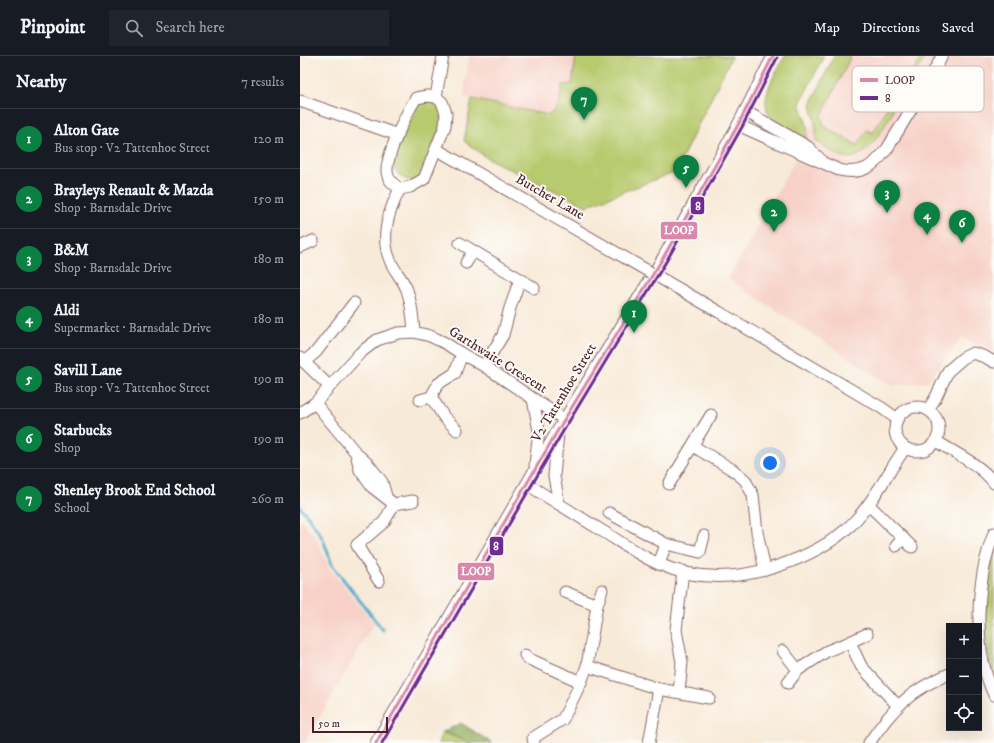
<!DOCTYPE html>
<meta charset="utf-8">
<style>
body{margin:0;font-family:"IM FELL DW Pica",serif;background:#20242c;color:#f1f3f6}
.controls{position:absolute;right:12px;bottom:12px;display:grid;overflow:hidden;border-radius:0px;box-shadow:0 4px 16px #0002}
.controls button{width:36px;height:36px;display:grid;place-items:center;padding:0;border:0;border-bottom:1px solid #363941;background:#171b24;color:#f1f3f6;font:20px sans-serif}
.scale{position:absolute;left:12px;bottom:10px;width:76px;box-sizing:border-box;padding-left:4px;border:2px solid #4a1f2b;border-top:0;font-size:11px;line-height:14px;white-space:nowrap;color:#4a1f2b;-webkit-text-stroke:3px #fdfcf7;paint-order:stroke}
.you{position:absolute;left:470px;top:407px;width:14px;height:14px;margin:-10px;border:3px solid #fff;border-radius:50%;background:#1a73e8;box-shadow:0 0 0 6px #1a73e833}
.badge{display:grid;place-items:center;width:26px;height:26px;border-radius:50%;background:#0b8043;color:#fff;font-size:13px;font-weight:700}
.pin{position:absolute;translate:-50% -33px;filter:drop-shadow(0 1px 2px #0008)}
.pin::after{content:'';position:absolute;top:21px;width:14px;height:12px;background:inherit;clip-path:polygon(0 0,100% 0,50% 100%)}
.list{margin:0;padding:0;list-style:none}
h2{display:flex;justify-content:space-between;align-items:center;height:52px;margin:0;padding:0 16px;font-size:17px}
h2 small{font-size:13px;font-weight:400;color:#9ea1a6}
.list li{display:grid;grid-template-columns:26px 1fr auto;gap:12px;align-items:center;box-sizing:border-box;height:60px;padding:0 16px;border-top:1px solid #363941}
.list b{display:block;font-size:15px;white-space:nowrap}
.list p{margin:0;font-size:13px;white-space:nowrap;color:#9ea1a6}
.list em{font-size:13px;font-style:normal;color:#9ea1a6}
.icon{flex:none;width:22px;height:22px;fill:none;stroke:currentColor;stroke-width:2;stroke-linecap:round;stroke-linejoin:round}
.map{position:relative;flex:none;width:694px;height:687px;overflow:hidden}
header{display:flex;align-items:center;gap:24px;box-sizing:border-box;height:56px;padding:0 20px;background:#171b24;border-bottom:1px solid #363941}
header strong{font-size:19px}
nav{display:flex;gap:22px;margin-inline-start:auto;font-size:14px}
.search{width:280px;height:36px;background:#20242c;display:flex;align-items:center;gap:10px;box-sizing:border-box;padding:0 14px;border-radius:0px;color:#9ea1a6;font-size:15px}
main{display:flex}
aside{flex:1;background:#171b24}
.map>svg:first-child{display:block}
.built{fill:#f7d1c7}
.green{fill:#b8ca6e;stroke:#81744c}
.forest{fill:#92ae61;stroke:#6e6646}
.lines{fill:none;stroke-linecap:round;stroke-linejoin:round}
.stream{stroke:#50abce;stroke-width:3}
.minor-casing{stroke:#876668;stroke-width:13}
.minor{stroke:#fff;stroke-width:11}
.minor-bridge-casing{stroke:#876668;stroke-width:13;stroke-linecap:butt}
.minor-bridge{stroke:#fff;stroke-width:11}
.bus-1-casing{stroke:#fdfcf7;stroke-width:6}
.bus-2-casing{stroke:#fdfcf7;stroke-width:6}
.bus-1{stroke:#d988ab;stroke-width:3}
.bus-2{stroke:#6e2c91;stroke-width:3}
.labels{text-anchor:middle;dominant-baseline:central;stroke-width:3.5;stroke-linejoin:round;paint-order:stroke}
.street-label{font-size:14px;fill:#4a1f2b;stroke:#fdfcf7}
.key{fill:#fdfcf7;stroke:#c7baba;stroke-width:1}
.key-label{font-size:11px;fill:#4a1f2b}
.line-badge{stroke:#fdfcf7;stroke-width:1.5}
.badge-label{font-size:11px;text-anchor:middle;font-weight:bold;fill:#fff}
</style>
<header>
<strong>Pinpoint</strong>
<div class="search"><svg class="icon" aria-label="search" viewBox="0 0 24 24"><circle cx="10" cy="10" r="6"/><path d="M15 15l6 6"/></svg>Search here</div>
<nav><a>Map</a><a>Directions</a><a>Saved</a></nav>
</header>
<main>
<aside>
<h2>Nearby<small>7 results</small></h2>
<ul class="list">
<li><span class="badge">1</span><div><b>Alton Gate</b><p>Bus stop · V2 Tattenhoe Street</p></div><em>120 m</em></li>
<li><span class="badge">2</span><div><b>Brayleys Renault &amp; Mazda</b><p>Shop · Barnsdale Drive</p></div><em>150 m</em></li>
<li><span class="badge">3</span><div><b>B&amp;M</b><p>Shop · Barnsdale Drive</p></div><em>180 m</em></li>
<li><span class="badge">4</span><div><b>Aldi</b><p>Supermarket · Barnsdale Drive</p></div><em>180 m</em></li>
<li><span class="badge">5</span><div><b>Savill Lane</b><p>Bus stop · V2 Tattenhoe Street</p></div><em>190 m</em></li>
<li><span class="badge">6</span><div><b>Starbucks</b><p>Shop</p></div><em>190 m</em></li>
<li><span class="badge">7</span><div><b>Shenley Brook End School</b><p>School</p></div><em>260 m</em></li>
</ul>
</aside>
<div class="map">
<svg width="694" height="687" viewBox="0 0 694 687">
<rect width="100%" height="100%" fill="#fdfcf7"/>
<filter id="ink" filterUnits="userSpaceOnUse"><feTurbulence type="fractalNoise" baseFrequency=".025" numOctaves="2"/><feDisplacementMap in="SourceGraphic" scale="8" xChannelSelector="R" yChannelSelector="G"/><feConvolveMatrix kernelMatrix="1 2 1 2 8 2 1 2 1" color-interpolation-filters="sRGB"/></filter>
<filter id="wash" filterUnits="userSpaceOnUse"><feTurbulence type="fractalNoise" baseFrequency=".012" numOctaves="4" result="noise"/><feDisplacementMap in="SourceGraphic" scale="16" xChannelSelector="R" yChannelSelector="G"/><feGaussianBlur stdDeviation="0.9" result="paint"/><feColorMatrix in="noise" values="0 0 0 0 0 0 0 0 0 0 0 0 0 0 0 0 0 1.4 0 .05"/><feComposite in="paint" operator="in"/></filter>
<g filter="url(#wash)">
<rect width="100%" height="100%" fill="#f8ead8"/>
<g class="built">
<path d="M 169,0 L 432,0 L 375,116 L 286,150 L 187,102 L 164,85 L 172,43 L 163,41 Z"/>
<path d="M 544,0 L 694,0 L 694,297 L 662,282 L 627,326 L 592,330 L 428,223 L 495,104 Z"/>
<path d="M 0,462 L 16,482 L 29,512 L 74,567 L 5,687 L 0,687 Z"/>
</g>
<g class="green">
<path d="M 276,0 L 432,0 L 375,116 L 286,150 L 187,102 L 164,85 L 172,43 L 249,59 C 259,53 260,40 262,29 L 272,28 Z"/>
<path d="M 485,0 L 524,0 L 500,47 L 508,72 L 506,83 C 497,77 485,73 476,66 C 453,49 475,19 485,0 Z"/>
<path d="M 534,0 L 551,0 L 521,61 L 525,71 L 557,89 L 567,74 L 573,77 L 590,47 L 593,53 L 592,58 C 581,74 565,110 541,100 C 532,96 524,90 516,85 L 516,71 L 511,48 Z"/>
<path d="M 622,0 L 626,0 L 603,37 L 598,36 L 597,32 L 602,21 L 611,19 Z"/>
<path d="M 129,43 L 138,47 L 143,54 L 140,72 L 121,119 L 115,125 C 104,125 92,117 94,104 C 98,86 111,64 119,47 Z"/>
<path d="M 694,486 L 694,621 C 684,590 684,557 687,525 C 688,511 689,499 694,486 Z"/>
<path d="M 142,676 L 172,687 L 138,687 Z"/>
</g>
<path class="forest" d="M 161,667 L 192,687 L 171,687 L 142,676 Z"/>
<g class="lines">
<path class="stream" d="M 0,451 L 8,460 L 23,483 L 32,509 L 83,574"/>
</g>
</g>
<g filter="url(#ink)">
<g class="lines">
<defs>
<g id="minor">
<path d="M 127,40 L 136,41 L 142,46 L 146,57 L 145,70 L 124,123 L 110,131 L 100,133 C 93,128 88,124 87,116 C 86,99 107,56 116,42 Z"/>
<path d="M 136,41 L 143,0"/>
<path d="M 0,45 L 98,79"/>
<path d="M 445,55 L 508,91 L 520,103"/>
<path d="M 438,69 L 539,114 C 562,119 573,111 587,93 L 632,19 L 642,0"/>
<path d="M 136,93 L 348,215"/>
<path d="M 100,133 C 89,154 80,181 90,204 C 94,215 103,223 107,234 C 112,248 113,261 114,276"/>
<path d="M 160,187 L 220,223"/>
<path d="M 0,191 L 13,185"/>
<path d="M 166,207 L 173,195"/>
<path d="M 419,256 L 582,352 L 597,363"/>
<path d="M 0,302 L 29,330"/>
<path d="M 4,306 L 16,296 L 54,247"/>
<path d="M 184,310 L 203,279 L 210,252 L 220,223 L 234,232"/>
<path d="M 131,341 L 144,361 L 157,374"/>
<path d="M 233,343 L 239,375 L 235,409"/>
<path d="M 120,344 L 131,341 L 138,328 L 155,317 L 162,298"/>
<path d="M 15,347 L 56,397 L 68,408 L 82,426 L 86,440"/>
<circle cx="617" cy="373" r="22"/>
<path d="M 628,354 L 636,341 L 648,315 L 663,302 L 673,297 L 685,301 L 694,306"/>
<path d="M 0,357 L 15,347 L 60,297 L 77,284 L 98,277 L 114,276 L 130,280 L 145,287 L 162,298 L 184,310 L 265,364"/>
<path d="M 258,377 L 254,420 L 259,448"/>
<path d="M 636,385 C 656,398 680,408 694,427"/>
<path d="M 393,390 L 433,414 L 445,424 L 453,439 L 457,476 L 465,514"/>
<path d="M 56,397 L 60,414 L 72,431 L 94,448 L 113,445"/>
<path d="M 227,428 C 252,444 278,460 304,476 C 322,487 340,500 359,508 C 397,525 439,523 478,510 C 505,501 530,489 551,469 C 573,447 587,418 605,392"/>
<path d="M 369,428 L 411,359"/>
<path d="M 569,449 L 612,491"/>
<path d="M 309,457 L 366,488 L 359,508"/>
<path d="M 694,477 C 676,524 672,592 694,639"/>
<path d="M 366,488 L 400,496 L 404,480"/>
<path d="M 596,490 L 603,482"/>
<path d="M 79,525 L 57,489 L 84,466 L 94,448"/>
<path d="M 265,536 L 297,549"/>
<path d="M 550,586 L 561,610 L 598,650"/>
<path d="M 483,595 L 498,614"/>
<path d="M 225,599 L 229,603 L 281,626"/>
<path d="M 287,610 L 359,633 L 409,642"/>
<path d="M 488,627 L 498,614 L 527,595 L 550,586 L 567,578"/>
<path d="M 379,636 L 382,606 L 376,574 L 383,515"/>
<path d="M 76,687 L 258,374 L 363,202 L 438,69 L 473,0"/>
<path d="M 234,687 L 233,682 L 263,663 L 281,626 L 287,610 L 297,549 L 302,534"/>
<path d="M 349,687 L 359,633"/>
<path d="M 569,687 C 592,653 610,634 649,618"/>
</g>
</defs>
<use href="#minor" class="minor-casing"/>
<use href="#minor" class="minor"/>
<defs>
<path id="minor-bridge" d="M 348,215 L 419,256"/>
</defs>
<use href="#minor-bridge" class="minor-bridge-casing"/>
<use href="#minor-bridge" class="minor-bridge"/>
<defs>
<path id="bus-1" d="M 76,687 L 258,374 L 363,202 L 438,69 L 473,0"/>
<path id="bus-2" d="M 82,687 L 262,377 L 367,204 L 442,71 L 477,2"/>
</defs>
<use href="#bus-1" class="bus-1-casing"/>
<use href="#bus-2" class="bus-2-casing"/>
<use href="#bus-1" class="bus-1"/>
<use href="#bus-2" class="bus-2"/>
</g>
</g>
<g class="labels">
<g class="street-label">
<text transform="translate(250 141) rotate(30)">Butcher Lane</text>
<text transform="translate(198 304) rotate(32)">Garthwaite Crescent</text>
<text transform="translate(264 337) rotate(-59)">V2 Tattenhoe Street</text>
</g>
</g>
<rect x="552" y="10" width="132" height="46" rx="6" class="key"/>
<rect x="560" y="22" width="18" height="4" fill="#d988ab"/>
<rect x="560" y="40" width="18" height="4" fill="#6e2c91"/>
<g class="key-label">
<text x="585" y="28">LOOP</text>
<text x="585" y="46">8</text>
</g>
<g class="line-badge">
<rect x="390" y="140" width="15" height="19" rx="4" fill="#6e2c91"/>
<rect x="360" y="165" width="38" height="19" rx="4" fill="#d988ab"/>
<rect x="189" y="480" width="15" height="20" rx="4" fill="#6e2c91"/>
<rect x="157" y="506" width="38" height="19" rx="4" fill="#d988ab"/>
</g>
<g class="badge-label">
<text x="398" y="154">8</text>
<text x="379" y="178">LOOP</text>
<text x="196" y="494">8</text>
<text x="176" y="519">LOOP</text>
</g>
</svg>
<div class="controls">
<button>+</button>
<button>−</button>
<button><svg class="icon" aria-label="locate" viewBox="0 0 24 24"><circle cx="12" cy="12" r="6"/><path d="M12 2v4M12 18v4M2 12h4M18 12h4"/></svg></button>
</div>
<div class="scale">50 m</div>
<div class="you"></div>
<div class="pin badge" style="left:334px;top:277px">1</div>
<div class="pin badge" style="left:474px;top:176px">2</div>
<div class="pin badge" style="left:587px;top:157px">3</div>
<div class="pin badge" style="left:627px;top:179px">4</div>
<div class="pin badge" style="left:386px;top:132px">5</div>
<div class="pin badge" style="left:662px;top:187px">6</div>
<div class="pin badge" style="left:284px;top:64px">7</div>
</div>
</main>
